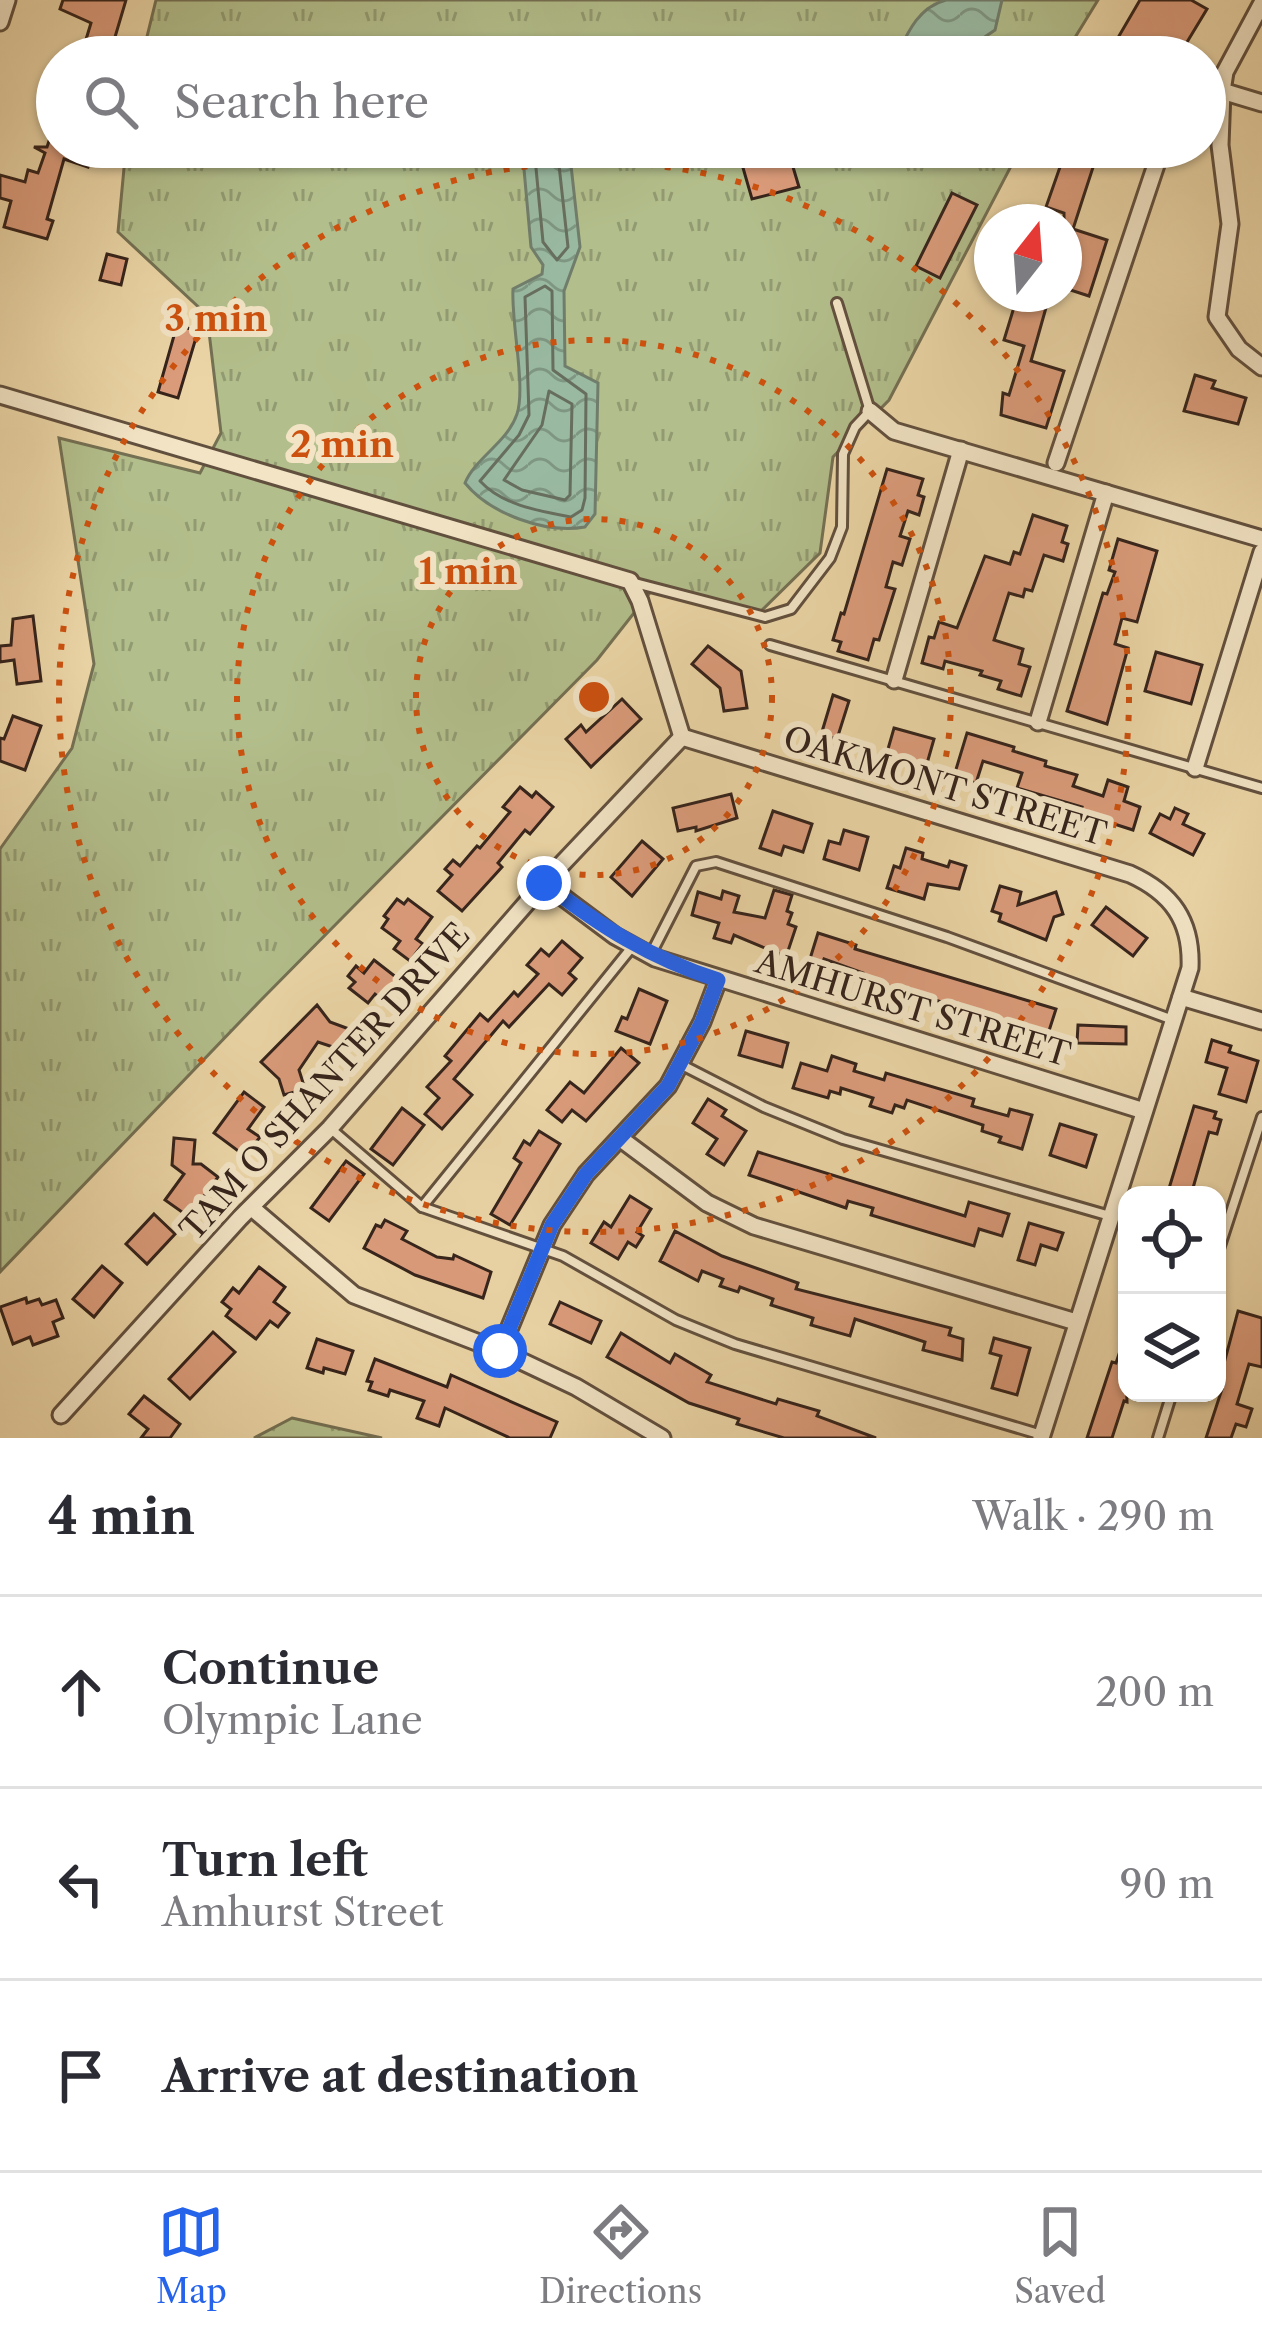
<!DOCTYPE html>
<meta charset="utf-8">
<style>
body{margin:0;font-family:"Libre Caslon Text",serif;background:#f7f7f7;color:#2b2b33}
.controls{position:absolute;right:36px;bottom:36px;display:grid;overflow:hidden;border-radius:24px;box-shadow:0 3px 9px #0004}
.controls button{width:108px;height:108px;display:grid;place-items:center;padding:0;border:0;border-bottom:3px solid #e1e1e2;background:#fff;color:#2b2b33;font:60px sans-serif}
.compass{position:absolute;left:974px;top:204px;width:108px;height:108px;border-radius:50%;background:#fff;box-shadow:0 3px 9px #0004;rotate:17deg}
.stop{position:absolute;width:36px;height:36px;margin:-27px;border:9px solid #2563eb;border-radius:50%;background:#fff}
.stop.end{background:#2563eb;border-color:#fff;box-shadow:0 3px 12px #0008}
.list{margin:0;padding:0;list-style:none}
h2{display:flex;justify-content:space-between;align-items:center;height:156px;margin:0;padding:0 48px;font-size:51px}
h2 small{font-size:39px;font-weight:400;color:#7c7c81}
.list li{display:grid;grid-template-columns:78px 1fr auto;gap:36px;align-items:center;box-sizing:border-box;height:192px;padding:0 48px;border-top:3px solid #e1e1e2}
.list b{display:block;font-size:45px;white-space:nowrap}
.list p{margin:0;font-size:39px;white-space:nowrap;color:#7c7c81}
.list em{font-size:39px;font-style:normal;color:#7c7c81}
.icon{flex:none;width:66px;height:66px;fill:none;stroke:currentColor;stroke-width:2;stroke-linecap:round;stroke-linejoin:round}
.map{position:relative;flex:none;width:1262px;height:1438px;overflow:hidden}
.search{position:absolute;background:#fff;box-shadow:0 3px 9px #0004;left:36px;right:36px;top:36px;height:132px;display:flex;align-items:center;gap:30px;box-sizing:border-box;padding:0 42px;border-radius:66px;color:#7c7c81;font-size:45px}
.sheet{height:732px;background:#fff}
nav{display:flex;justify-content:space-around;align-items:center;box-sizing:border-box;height:168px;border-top:3px solid #e1e1e2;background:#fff;font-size:33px;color:#7c7c81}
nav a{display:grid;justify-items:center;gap:6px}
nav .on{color:#2563eb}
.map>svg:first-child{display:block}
.grass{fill:url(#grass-tufts);stroke:#747053;stroke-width:3}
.water{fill:url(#water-waves);stroke:#717d6b;stroke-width:3}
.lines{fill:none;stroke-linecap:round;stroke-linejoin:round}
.shore{stroke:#676e5e;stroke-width:3}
.building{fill:#db9c7b;stroke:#35231b;stroke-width:3}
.service-casing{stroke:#62503e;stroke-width:14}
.minor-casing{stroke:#62503e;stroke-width:21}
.service{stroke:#f2e4c5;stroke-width:8}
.minor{stroke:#f2e4c5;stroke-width:15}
.route{stroke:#2563eb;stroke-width:15}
.ring{fill:none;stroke:#cd510e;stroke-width:6;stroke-dasharray:6 12}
.labels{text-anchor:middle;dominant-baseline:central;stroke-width:12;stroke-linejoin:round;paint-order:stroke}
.street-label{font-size:33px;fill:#35231b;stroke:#f2e4c5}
.centre{fill:#cd510e;stroke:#f2e4c5;stroke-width:6}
.ring-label{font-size:36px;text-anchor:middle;font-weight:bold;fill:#cd510e;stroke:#f2e4c5;stroke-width:12;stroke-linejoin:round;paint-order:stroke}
</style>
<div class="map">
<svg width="1262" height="1438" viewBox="0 0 1262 1438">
<defs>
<pattern id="grass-tufts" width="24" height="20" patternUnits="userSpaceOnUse" patternTransform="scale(3)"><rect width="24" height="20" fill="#b2be8b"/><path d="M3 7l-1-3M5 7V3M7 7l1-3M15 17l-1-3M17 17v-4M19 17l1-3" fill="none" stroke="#929a71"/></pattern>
<pattern id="water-waves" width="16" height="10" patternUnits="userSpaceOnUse" patternTransform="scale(3)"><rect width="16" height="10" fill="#99b9a1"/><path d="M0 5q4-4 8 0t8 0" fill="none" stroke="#7e9682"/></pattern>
</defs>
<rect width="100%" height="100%" fill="#ebd5a6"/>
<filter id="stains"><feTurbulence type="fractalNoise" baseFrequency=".00167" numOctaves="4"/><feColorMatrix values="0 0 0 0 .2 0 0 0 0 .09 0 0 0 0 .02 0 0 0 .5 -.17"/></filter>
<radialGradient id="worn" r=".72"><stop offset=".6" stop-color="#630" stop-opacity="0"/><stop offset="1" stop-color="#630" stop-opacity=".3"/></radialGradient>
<g class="grass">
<path d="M 156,0 L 1098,0 L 1063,57 L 142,57 Z"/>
<path d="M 126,147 L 1021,147 L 889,400 L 833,457 L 820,553 L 759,613 L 656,585 L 597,660 L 260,1001 L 0,1272 L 0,849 L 72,748 L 94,664 L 59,438 L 200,473 L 221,433 L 207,315 L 118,232 Z"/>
<path d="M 292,1418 L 382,1438 L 254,1438 Z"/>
</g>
<g class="water">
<path d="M 946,0 L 1002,0 L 995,30 L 955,57 L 896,57 C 907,34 918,7 946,0 Z"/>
<path d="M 522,147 L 569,147 L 580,247 L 564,291 L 565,366 L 598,383 L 595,514 L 585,527 C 546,534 490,514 465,483 C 476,457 507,443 517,414 C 526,387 511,322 513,289 L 542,274 L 543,265 L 531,247 Z"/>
</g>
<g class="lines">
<g class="shore">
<path d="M 534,147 L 543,242 L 557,260 L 568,247 L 557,147"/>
<path d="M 545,286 L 552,291 L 553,370 L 586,394 L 585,498 L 582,510 L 571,517 C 539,511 502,505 480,481 L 519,435 L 529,415 L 525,297 Z"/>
<path d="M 549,391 L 572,404 L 570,495 L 565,500 L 522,490 L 504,480 L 542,425 Z"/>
</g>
</g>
<g class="building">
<path d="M 63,0 L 126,0 L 115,37 L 121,39 L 116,55 L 84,46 L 91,23 L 60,9 Z"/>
<path d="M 1140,0 L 1191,0 L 1207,9 L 1178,57 L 1162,48 L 1157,57 L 1092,57 L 1100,41 L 1112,48 Z"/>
<path d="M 55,123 L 57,147 L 94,147 L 88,167 L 64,159 L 47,219 L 53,221 L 47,239 L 4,227 L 11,201 L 0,198 L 0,175 L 25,182 L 28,170 L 38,173 L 45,153 L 34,147 L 47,147 Z"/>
<path d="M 737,147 L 849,147 L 849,150 L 793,167 L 799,187 L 752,199 Z"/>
<path d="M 1067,147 L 1137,147 L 1131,165 L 1097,155 L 1083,198 L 1073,229 L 1107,240 L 1089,296 L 1064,288 L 1064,213 L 1046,207 Z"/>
<path d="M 952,193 L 977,205 L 940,278 L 916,266 Z"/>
<path d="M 107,254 L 127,259 L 121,285 L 100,280 Z"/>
<path d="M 1018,294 L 1049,297 L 1031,361 L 1064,371 L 1046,428 L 1001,415 L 1003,393 L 1009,395 L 1024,346 L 1004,340 Z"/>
<path d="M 177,325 L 198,331 L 178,398 L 158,392 Z"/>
<path d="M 1195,375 L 1215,381 L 1212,388 L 1246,398 L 1238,424 L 1184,411 Z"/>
<path d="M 887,469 L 923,479 L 918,495 L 924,497 L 919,515 L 908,511 L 900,536 L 910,539 L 902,565 L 893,562 L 886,587 L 895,589 L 879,640 L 874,639 L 868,660 L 838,651 L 841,642 L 833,640 L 841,613 L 844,614 Z"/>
<path d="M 1033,515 L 1067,526 L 1062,542 L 1068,544 L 1063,561 L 1044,555 L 1032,591 L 1025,589 L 1023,597 L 1009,593 L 994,640 L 1023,649 L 1019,664 L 1030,667 L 1021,696 L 998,689 L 1001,681 L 980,675 L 982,671 L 945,661 L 943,669 L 922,663 L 929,637 L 934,638 L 939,622 L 957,628 L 985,556 L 1010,564 L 1014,552 L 1020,554 Z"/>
<path d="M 1118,539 L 1157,551 L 1137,622 L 1122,618 L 1115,644 L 1128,648 L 1107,724 L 1067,711 L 1103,593 L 1107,594 L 1115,572 L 1109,570 Z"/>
<path d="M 33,616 L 41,681 L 17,684 L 14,660 L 0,662 L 0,646 L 11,645 L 13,619 Z"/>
<path d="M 708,646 L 741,671 L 747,708 L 724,711 L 720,688 L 692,664 Z"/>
<path d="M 1156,652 L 1202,665 L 1191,704 L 1145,691 Z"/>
<path d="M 833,695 L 849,701 L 837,739 L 821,735 Z"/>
<path d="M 622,699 L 641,719 L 591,767 L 566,739 L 581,725 L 586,732 Z"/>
<path d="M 13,716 L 41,726 L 25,770 L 0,761 L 0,738 L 4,739 Z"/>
<path d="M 894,728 L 934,739 L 926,767 L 886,756 Z"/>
<path d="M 967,733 L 1014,747 L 1013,751 L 1046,761 L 1045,766 L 1077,775 L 1073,786 L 1103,796 L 1108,780 L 1128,787 L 1124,801 L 1140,807 L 1133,830 L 1080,813 L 1082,807 L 1017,788 L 1022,773 L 983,761 L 976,783 L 954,776 Z"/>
<path d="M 520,787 L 532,797 L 536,792 L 553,807 L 530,834 L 525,830 L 498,863 L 502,867 L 462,911 L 438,891 L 452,875 L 445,869 L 453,860 L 460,866 L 477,846 L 480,848 L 510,812 L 503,807 Z"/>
<path d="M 731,794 L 737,818 L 696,831 L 696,827 L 678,831 L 673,808 Z"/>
<path d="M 1175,808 L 1188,814 L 1183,824 L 1204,834 L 1193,855 L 1150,833 L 1160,814 L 1170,819 Z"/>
<path d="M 773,811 L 812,824 L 803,852 L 784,846 L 781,855 L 760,848 Z"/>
<path d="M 844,830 L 868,837 L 859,870 L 824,859 L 829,841 L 840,844 Z"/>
<path d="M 642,841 L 663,859 L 632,896 L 611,877 Z"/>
<path d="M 906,848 L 923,853 L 922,859 L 948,867 L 950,861 L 966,866 L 959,889 L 928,884 L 924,899 L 887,888 L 894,866 L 900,868 Z"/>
<path d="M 1000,886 L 1021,892 L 1018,905 L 1056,892 L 1063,914 L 1054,917 L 1046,940 L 999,921 L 1001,914 L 992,911 Z"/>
<path d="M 774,890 L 792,895 L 787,911 L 792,913 L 788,924 L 796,927 L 786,957 L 734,935 L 731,943 L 714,938 L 719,923 L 692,915 L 698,892 L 721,899 L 723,891 L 739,896 L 734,912 L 765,918 Z"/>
<path d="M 397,899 L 404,904 L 408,899 L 432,917 L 416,939 L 423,944 L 410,961 L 394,949 L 400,941 L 382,928 L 388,919 L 384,916 Z"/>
<path d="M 1106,907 L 1147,938 L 1133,956 L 1092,925 Z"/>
<path d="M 818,933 L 856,945 L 855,949 L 1056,1009 L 1048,1034 L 862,978 L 863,973 L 824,959 L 821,966 L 809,962 Z"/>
<path d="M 562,941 L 582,958 L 569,973 L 576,979 L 562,995 L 549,984 L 509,1027 L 503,1021 L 454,1079 L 472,1095 L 442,1129 L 425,1114 L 439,1098 L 427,1087 L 451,1061 L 445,1056 L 480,1014 L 488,1021 L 514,992 L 518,996 L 538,974 L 527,965 L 541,949 L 549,956 Z"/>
<path d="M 374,960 L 401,981 L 385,1002 L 375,994 L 368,1003 L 349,988 L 355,982 L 348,976 L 356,966 L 364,973 Z"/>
<path d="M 639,989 L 667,1001 L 650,1044 L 616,1031 L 622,1017 L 627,1019 Z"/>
<path d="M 317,1005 L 330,1022 L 349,1029 L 342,1050 L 318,1042 L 299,1070 L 305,1089 L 284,1095 L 279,1079 L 261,1062 Z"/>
<path d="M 1078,1025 L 1126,1027 L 1126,1044 L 1077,1043 Z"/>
<path d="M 746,1031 L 788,1043 L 782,1067 L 739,1055 Z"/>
<path d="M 1212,1040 L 1231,1046 L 1229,1052 L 1258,1061 L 1246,1102 L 1219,1094 L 1227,1068 L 1206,1062 Z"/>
<path d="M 621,1048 L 639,1063 L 586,1121 L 572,1110 L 562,1122 L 547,1110 L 570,1082 L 584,1093 Z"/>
<path d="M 832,1056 L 856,1064 L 854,1071 L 884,1080 L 886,1073 L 974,1099 L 972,1106 L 1008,1116 L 1010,1109 L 1032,1115 L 1022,1149 L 999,1142 L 1001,1137 L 982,1131 L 983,1125 L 907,1100 L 904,1108 L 895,1105 L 892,1113 L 870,1106 L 873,1098 L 841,1088 L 840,1094 L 830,1091 L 828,1098 L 793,1088 L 801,1063 L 827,1071 Z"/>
<path d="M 244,1092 L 264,1107 L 248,1129 L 260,1137 L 245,1156 L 214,1133 Z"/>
<path d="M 708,1099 L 726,1110 L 722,1116 L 746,1131 L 724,1165 L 707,1154 L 717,1139 L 693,1123 Z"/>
<path d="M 1194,1106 L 1216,1112 L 1214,1118 L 1221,1120 L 1217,1134 L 1209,1132 L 1191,1195 L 1167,1195 Z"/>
<path d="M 402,1108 L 424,1125 L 393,1165 L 371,1149 Z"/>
<path d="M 1060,1124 L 1096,1135 L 1086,1167 L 1050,1155 Z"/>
<path d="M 539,1131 L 560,1144 L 510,1225 L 491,1214 L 521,1163 L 514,1158 L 524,1141 L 530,1145 Z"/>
<path d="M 174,1138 L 195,1140 L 193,1164 L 201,1164 L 218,1177 L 189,1217 L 165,1200 L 184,1174 L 172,1165 Z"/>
<path d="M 758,1152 L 965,1216 L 969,1202 L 1009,1214 L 1002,1236 L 979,1229 L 974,1246 L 871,1215 L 873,1208 L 848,1201 L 846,1208 L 749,1175 Z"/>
<path d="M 346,1161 L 364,1174 L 329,1221 L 311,1208 Z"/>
<path d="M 630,1196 L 651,1209 L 637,1232 L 643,1236 L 636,1247 L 628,1242 L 618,1259 L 591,1243 L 604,1222 L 611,1227 Z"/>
<path d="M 154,1214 L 175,1234 L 147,1264 L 126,1244 Z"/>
<path d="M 385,1220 L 407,1231 L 402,1239 L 437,1257 L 453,1259 L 454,1255 L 491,1272 L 483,1298 L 415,1275 L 364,1248 L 376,1225 L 381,1227 Z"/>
<path d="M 1029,1223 L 1063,1233 L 1057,1250 L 1041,1245 L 1035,1265 L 1018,1260 Z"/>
<path d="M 675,1231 L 722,1256 L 798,1283 L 796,1289 L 951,1328 L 949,1335 L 963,1339 L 962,1360 L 923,1350 L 925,1342 L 855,1319 L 850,1336 L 811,1325 L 813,1318 L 771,1305 L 773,1299 L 740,1287 L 738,1292 L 720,1286 L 723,1279 L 702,1271 L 698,1281 L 660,1261 Z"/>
<path d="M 102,1266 L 122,1283 L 94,1317 L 73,1299 Z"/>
<path d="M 259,1267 L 285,1287 L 274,1302 L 289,1313 L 278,1327 L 270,1321 L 256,1339 L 226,1316 L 231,1309 L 222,1302 L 233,1288 L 239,1293 Z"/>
<path d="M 26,1298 L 27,1303 L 39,1299 L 42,1305 L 56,1300 L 63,1318 L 53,1322 L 58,1336 L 33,1345 L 30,1337 L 13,1344 L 0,1307 Z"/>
<path d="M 560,1302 L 601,1321 L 591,1343 L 550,1324 Z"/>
<path d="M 1238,1311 L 1262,1318 L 1262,1367 L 1249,1364 L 1237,1404 L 1252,1409 L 1246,1427 L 1236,1424 L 1231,1438 L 1206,1438 L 1224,1383 L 1219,1382 Z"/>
<path d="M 213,1332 L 235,1352 L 190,1399 L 169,1379 Z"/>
<path d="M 621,1333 L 670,1363 L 675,1354 L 711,1375 L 707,1382 L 776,1404 L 778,1399 L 819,1411 L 817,1416 L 876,1438 L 784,1438 L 737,1424 L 739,1419 L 689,1403 L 607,1357 Z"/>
<path d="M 1125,1336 L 1127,1402 L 1124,1401 L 1112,1438 L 1087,1438 L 1112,1362 L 1116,1363 Z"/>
<path d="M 994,1338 L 1030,1348 L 1017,1395 L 992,1388 L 1001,1356 L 990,1353 Z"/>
<path d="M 317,1339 L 353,1351 L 345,1374 L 324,1368 L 323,1373 L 307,1368 Z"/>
<path d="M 375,1359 L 447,1387 L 451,1375 L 557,1422 L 550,1438 L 510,1438 L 445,1408 L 439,1426 L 417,1418 L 424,1401 L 390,1390 L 388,1396 L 369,1390 L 372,1382 L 367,1381 Z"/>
<path d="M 144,1396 L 180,1424 L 170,1438 L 141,1438 L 148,1429 L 129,1414 Z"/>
</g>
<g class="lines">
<defs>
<g id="service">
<path d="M 635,583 L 765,617 L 791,609 L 830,558 L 842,527 L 843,454 L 855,427 L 870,411 L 837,303"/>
<path d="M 770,645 L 1262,788"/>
<path d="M 651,954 L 696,866 L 716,862 L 947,937 L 1173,1020"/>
<path d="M 682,1065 L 764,1107 L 843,1139 L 1110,1216"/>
<path d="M 331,1129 L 422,1207 L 563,1256 L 676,1320 L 735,1344 L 1042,1435"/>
<path d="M 422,1207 L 632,947"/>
<path d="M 1217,1255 L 1262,1117"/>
<path d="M 1158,1438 L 1172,1393"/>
</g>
<g id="minor">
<path d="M 1262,3 L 1225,72 L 1222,91 L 1220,145 L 1230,224 L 1217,317 L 1239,349 L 1262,367"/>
<path d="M 0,22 L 7,0"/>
<path d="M 1222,91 L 1262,103"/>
<path d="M 0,395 L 630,581 L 640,601 L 682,737"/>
<path d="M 870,411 L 894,431 L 1262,539"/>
<path d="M 1056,463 L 1162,147"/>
<path d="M 894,680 L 961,450"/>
<path d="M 1038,722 L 1106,493"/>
<path d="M 682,737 L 1130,874 C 1172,893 1192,921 1190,968 L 1041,1438"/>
<path d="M 1195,768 L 1262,552"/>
<path d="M 544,883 L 615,936 L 655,958 L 1144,1111"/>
<path d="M 1181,997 L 1262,1021"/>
<path d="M 621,1139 L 707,1203 L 754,1226 L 1076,1322"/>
<path d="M 252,1208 L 354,1295 L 500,1351 L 576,1387 L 662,1438"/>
<path d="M 500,1351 L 552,1225 L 586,1174 L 668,1086 L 702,1022 L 718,980"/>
<path d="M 61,1415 L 240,1218 L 330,1128 L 544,883 L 682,737"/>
</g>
</defs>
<use href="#service" class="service-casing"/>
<use href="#minor" class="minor-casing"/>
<use href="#service" class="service"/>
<use href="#minor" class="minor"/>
</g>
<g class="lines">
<path class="route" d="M 500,1351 L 552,1225 L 586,1174 L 668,1086 L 702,1022 L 718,980 C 648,957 602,927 544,883"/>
</g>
<g class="ring">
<circle cx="594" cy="697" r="178"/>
<circle cx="594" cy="697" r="357"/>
<circle cx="594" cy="697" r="535"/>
</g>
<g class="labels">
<g class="street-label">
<text transform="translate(945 786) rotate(17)">OAKMONT STREET</text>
<text transform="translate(913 1008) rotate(17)">AMHURST STREET</text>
<text transform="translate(325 1082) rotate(-48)">TAM O SHANTER DRIVE</text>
</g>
</g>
<circle cx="594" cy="697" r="18" class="centre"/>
<g class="ring-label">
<text x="216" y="331">3 min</text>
<text x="342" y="457">2 min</text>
<text x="468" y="584">1 min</text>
</g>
<rect width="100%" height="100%" filter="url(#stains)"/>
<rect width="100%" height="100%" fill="url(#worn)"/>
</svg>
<div class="controls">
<button><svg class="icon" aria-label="locate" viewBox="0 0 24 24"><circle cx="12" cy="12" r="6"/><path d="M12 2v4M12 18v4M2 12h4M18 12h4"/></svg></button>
<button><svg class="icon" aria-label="layers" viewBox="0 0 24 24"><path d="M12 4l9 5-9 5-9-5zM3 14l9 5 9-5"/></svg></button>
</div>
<svg class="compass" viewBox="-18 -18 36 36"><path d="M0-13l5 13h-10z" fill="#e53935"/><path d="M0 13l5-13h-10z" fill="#7c7c81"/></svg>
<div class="stop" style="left:500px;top:1351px"></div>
<div class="stop end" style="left:544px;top:883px"></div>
<div class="search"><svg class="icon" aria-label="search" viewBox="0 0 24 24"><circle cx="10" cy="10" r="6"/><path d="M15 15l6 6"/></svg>Search here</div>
</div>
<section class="sheet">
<h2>4 min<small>Walk · 290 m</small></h2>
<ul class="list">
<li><svg class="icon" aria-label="ahead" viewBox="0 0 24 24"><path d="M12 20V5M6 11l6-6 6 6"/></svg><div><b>Continue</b><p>Olympic Lane</p></div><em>200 m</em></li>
<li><svg class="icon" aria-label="left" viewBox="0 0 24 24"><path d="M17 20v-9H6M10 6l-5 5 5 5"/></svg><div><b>Turn left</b><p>Amhurst Street</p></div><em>90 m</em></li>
<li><svg class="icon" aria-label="arrive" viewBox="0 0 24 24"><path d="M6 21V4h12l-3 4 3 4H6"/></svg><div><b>Arrive at destination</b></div></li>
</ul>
</section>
<nav>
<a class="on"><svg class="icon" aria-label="map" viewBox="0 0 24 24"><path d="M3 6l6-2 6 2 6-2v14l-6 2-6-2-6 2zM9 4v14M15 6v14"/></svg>Map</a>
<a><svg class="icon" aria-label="directions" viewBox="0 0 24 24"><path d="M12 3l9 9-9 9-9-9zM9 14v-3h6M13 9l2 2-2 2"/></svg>Directions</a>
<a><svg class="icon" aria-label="saved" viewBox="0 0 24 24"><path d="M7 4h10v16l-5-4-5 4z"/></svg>Saved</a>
</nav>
